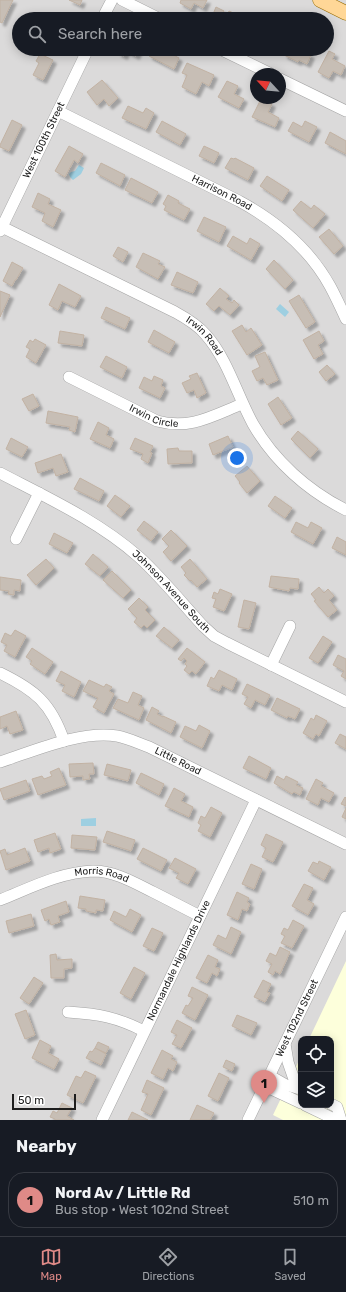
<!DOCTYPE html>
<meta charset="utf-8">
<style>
body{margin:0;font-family:Rubik,sans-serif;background:#242831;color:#f1f3f6}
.controls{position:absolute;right:12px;bottom:12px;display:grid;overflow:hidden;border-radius:8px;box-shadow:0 2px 10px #0003}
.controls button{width:36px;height:36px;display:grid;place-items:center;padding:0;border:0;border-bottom:1px solid #363941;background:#171b24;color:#f1f3f6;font:20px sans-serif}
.compass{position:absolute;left:250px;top:68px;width:36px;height:36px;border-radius:50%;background:#171b24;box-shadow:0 2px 10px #0003;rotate:296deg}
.scale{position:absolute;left:12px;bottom:10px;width:64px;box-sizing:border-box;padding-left:4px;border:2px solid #1d1d1d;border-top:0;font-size:11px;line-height:14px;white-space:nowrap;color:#1d1d1d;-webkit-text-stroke:3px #fff;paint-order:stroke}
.you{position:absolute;left:237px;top:458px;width:14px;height:14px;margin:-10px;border:3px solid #fff;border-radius:50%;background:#1a73e8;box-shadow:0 0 0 6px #1a73e833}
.badge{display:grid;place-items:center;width:26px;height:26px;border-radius:50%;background:#df8a87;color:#111;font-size:13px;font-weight:700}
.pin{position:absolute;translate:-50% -33px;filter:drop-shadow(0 1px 2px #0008)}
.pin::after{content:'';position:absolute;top:21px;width:14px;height:12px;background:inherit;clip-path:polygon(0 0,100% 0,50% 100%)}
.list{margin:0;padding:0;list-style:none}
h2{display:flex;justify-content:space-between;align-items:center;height:52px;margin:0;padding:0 16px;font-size:17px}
h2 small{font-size:13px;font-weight:400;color:#9ea1a6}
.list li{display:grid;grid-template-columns:26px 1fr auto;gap:12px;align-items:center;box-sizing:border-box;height:56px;margin:0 8px 8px;padding:0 8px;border:1px solid #363941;border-radius:16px}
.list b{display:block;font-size:15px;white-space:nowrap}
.list p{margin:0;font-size:13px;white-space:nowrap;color:#9ea1a6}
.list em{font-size:13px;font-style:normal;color:#9ea1a6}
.icon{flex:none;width:22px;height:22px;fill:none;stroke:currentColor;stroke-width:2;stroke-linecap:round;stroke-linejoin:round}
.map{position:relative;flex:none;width:346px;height:1120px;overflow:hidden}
.search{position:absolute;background:#171b24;box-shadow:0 2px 10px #0003;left:12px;right:12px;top:12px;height:44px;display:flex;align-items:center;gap:10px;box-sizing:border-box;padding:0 14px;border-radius:22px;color:#9ea1a6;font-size:15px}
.sheet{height:116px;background:#171b24}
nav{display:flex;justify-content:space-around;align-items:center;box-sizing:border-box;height:56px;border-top:1px solid #363941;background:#171b24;font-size:11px;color:#9ea1a6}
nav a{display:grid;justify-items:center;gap:2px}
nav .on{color:#df8a87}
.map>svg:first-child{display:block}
.residential{fill:#dbdada;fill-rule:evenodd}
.education{fill:#fdffdb}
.water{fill:#9ecfe1}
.building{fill:#c7beb5;stroke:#c2b2a3;filter:url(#shadow)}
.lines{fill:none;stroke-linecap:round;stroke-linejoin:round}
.minor-casing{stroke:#a4a4a4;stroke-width:12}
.major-casing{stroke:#966b00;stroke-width:15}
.minor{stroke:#fff;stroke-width:11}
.major{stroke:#ffd797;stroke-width:14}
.labels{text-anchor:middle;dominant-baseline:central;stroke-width:4;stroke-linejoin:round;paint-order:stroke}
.street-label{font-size:10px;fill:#1d1d1d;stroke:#fff}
</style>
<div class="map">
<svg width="346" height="1120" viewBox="0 0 346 1120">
<defs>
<filter id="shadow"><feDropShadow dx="3.5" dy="3.5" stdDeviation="1" flood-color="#0004"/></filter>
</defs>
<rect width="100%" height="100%" fill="#efebe2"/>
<path class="residential" d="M 0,0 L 346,0 L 346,1120 L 0,1120 ZM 19,19 L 327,19 L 327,49 L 19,49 ZM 256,74 L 280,74 L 280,98 L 256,98 ZM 301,1039 L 331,1039 L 331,1105 L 301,1105 Z"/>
<path class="education" d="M 346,961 L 346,1120 L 283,1120 L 273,1115 L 301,1056 L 301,1105 L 331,1105 L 331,1039 L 309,1039 Z"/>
<g class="water">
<path d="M 79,165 L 84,168 L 81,174 L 73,180 L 70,177 L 69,174 L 71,172 L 75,171 Z"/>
<path d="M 280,304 L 289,312 L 285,317 L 276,309 Z"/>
<path d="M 96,818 L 96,826 L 81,826 L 81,819 Z"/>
</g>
<g class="building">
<path d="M 0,0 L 13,0 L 2,23 L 0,22 Z"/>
<path d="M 69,0 L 82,0 L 80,5 Z"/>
<path d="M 181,0 L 207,0 L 203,8 L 194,3 L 191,9 L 180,3 Z"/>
<path d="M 216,7 L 224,11 L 223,13 L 227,15 L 229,11 L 240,16 L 238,19 L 211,19 Z"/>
<path d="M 57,15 L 65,19 L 55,19 Z"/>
<path d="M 120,49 L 139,49 L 136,56 L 126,51 L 124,56 L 118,53 Z"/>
<path d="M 152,49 L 162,49 L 179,58 L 174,69 L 149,56 Z"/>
<path d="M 286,49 L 298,49 L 311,55 L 307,64 L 299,60 L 298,62 L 284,55 Z"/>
<path d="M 329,51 L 335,54 L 332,59 L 345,66 L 341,75 L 333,71 L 329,78 L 318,72 Z"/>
<path d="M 40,54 L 53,60 L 43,80 L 33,75 L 39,63 L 36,61 Z"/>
<path d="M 187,63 L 214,75 L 209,86 L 202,82 L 196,94 L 182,87 L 187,75 L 182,73 Z"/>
<path d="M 102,80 L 118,98 L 109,106 L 104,99 L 97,105 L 87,92 Z"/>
<path d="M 227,81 L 238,86 L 234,94 L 244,99 L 239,108 L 218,97 Z"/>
<path d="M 261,99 L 272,104 L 268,112 L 279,118 L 275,127 L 252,117 Z"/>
<path d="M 128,106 L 143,113 L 146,108 L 154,113 L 146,129 L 122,118 Z"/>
<path d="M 12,120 L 22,125 L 9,151 L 0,147 L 0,145 Z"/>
<path d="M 162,121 L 186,134 L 180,145 L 156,132 Z"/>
<path d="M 305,121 L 317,127 L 309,142 L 288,131 L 293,122 L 302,127 Z"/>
<path d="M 330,132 L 346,141 L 346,154 L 325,143 Z"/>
<path d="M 69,146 L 83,154 L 78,163 L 74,160 L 65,177 L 55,171 Z"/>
<path d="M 204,146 L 219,153 L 214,163 L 199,156 Z"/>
<path d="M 231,158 L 234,159 L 235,158 L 254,168 L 248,180 L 225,168 Z"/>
<path d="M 101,163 L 125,175 L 120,186 L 96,173 Z"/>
<path d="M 267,176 L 289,190 L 282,201 L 260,186 Z"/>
<path d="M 131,178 L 158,192 L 152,203 L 125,190 Z"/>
<path d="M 38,193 L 50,199 L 48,204 L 61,210 L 53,227 L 42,221 L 45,213 L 32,207 Z"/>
<path d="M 168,195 L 179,201 L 178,203 L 190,209 L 184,220 L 164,210 L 166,206 L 163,204 Z"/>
<path d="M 301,201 L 311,209 L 314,205 L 325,214 L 313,228 L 293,210 Z"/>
<path d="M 204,217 L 226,227 L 219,242 L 197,231 Z"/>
<path d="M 329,229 L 343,246 L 334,254 L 319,237 Z"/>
<path d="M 233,236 L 247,244 L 250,238 L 260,244 L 251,260 L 227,246 Z"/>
<path d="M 118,247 L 128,252 L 123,262 L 113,256 Z"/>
<path d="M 143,253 L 160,261 L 158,264 L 165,267 L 158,279 L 136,267 Z"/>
<path d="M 274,260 L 293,280 L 285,289 L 266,269 Z"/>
<path d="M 12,262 L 23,268 L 16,280 L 15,280 L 12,286 L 3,281 Z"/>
<path d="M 177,272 L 198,282 L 193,293 L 171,285 Z"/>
<path d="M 59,284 L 81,296 L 75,307 L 62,301 L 58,310 L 49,305 Z"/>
<path d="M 220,288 L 229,296 L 226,299 L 232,303 L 234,300 L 239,305 L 230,315 L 219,306 L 214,311 L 206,304 Z"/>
<path d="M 0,291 L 10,295 L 0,317 Z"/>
<path d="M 299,295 L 315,322 L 306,328 L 289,301 Z"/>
<path d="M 106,307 L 130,318 L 125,329 L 101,318 Z"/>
<path d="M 242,325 L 246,332 L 251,328 L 262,345 L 247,355 L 232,331 Z"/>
<path d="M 154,330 L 175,342 L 169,353 L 148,342 Z"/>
<path d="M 60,331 L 84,335 L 82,346 L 58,343 Z"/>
<path d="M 319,331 L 324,341 L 318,345 L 323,354 L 314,359 L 303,340 Z"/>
<path d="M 35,339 L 46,345 L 36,363 L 26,357 L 30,349 L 26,347 L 30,340 L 33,342 Z"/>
<path d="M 265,352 L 278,380 L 267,385 L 263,378 L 257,381 L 252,371 L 260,367 L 255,356 Z"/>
<path d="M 106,356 L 127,367 L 122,378 L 100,367 Z"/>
<path d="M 327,365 L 335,374 L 326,381 L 319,372 Z"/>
<path d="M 197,373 L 206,393 L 197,398 L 194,390 L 187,393 L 182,383 L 191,379 L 189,376 Z"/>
<path d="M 154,376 L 163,380 L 161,386 L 165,388 L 160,398 L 139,388 L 144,377 L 152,381 Z"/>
<path d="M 33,394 L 39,406 L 29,411 L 22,399 Z"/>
<path d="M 278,397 L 292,418 L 281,425 L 268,404 Z"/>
<path d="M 48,411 L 78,417 L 75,432 L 69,430 L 70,427 L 46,423 Z"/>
<path d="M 98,422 L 109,428 L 106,435 L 114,439 L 110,448 L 90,439 Z"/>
<path d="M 298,431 L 318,449 L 310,458 L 291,439 Z"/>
<path d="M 228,436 L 233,447 L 213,455 L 209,444 Z"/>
<path d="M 11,438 L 28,447 L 22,457 L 6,449 Z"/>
<path d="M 135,438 L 153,446 L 150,452 L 152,453 L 148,463 L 141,459 L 143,454 L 130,449 Z"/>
<path d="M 178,448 L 179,451 L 192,451 L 192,463 L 168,464 L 167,449 Z"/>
<path d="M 61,454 L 68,472 L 56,476 L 53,468 L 38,473 L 35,463 Z"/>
<path d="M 247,466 L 260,481 L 247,493 L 239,483 L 240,482 L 235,476 Z"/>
<path d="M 80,478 L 104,491 L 99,501 L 74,489 Z"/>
<path d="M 115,495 L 130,506 L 121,517 L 107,506 Z"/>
<path d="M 275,496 L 292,508 L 285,518 L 268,506 Z"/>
<path d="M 144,521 L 158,532 L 151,541 L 137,530 Z"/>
<path d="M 296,522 L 308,528 L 311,522 L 322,528 L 313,544 L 291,532 Z"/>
<path d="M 171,530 L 187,546 L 171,561 L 163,552 L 169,546 L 162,539 Z"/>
<path d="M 54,533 L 73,543 L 67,553 L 49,544 Z"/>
<path d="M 337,537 L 346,542 L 346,555 L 332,548 Z"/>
<path d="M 93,554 L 108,567 L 100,576 L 85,564 Z"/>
<path d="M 46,559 L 54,568 L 36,585 L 27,575 Z"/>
<path d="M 190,559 L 207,579 L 197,587 L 191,580 L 190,581 L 184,575 L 186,573 L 181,567 Z"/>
<path d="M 112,571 L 131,590 L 123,598 L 103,580 Z"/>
<path d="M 271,576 L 299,579 L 298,589 L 290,588 L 289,591 L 269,587 Z"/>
<path d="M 0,577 L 21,580 L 20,591 L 14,590 L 14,595 L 8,594 L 9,591 L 0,590 Z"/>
<path d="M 319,587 L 324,593 L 328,589 L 334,596 L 329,600 L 337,610 L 328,617 L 314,601 L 316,600 L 311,594 Z"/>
<path d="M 220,589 L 232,594 L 224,611 L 213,607 L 216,599 L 212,598 L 214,592 L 218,594 Z"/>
<path d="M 139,598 L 148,607 L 145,610 L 155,620 L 147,628 L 144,625 L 141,628 L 134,622 L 137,618 L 128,609 Z"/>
<path d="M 244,600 L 256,603 L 249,629 L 238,627 Z"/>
<path d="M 164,627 L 179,640 L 172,648 L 156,636 Z"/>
<path d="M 15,630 L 26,636 L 15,657 L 4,651 L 7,645 L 1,642 L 5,633 L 11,636 Z"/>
<path d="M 323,636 L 332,642 L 318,663 L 309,658 Z"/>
<path d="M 32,648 L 53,662 L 45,674 L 30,664 L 32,661 L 26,657 Z"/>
<path d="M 187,648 L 205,662 L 196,674 L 192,671 L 189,674 L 184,670 L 187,666 L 185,664 L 187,661 L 184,658 L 181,661 L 178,659 Z"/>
<path d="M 338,655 L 346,659 L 346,679 L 341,676 L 344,671 L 333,665 Z"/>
<path d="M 219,670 L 237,679 L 232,690 L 222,685 L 219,691 L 207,686 L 211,677 L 214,679 Z"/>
<path d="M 61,671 L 81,682 L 74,697 L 62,691 L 65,685 L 56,681 Z"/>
<path d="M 89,680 L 104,687 L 106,684 L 112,687 L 109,691 L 114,694 L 104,713 L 93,707 L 98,698 L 83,691 Z"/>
<path d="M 247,684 L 270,695 L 265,705 L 255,700 L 251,708 L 244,704 L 248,697 L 242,694 Z"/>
<path d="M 133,692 L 142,696 L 138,705 L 144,708 L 139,720 L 113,708 L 118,699 L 128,703 Z"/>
<path d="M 277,698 L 300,709 L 295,719 L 288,716 L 287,718 L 271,710 Z"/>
<path d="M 152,707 L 159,711 L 157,714 L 163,717 L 163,716 L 176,722 L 171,733 L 146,720 Z"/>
<path d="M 16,711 L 23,730 L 10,734 L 7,726 L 0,729 L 0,717 Z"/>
<path d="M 316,715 L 327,721 L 319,736 L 316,734 L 313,739 L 303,733 L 311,718 L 314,720 Z"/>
<path d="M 199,725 L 210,731 L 202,748 L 180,737 L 185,726 L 196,731 Z"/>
<path d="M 340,734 L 346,737 L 346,749 L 335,743 Z"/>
<path d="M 249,756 L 271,768 L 266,779 L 243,768 Z"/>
<path d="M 93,763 L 94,774 L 89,774 L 90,779 L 83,780 L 83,776 L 70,777 L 69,764 Z"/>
<path d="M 107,764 L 131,770 L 128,781 L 104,775 Z"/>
<path d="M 59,768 L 66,785 L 38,795 L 32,779 L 42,776 L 44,779 L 52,776 L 50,772 Z"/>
<path d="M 141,773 L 164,784 L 159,795 L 136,783 Z"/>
<path d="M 277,776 L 284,780 L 286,776 L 298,782 L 296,785 L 303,788 L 300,795 L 294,792 L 292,794 L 274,783 Z"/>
<path d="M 316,779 L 323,783 L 321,786 L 334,793 L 329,802 L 321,798 L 318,805 L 306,799 Z"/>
<path d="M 26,780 L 30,791 L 4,800 L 0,789 Z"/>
<path d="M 174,788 L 185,794 L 181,801 L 193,807 L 189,817 L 165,806 Z"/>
<path d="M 345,797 L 346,798 L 346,806 L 341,804 Z"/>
<path d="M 211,807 L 222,813 L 210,837 L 198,831 L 201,825 L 198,823 L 201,816 L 205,818 Z"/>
<path d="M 346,808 L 346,819 L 342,817 Z"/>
<path d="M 107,831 L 135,840 L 131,851 L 103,842 Z"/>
<path d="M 55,833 L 61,849 L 50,853 L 49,848 L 38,852 L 34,840 Z"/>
<path d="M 266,834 L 283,842 L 273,862 L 262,857 L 266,848 L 261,845 Z"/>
<path d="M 72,835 L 97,837 L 95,850 L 71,848 Z"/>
<path d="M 25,848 L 30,861 L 6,870 L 0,851 L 5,849 L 7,855 Z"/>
<path d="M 143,848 L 167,860 L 161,871 L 137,859 Z"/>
<path d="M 175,858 L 196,869 L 188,884 L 176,878 L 179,873 L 169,868 Z"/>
<path d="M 319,861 L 331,867 L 324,880 L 308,871 L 313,862 L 318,864 Z"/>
<path d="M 251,864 L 262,869 L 254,889 L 242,884 Z"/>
<path d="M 304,884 L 313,888 L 307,900 L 314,904 L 308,915 L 292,906 Z"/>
<path d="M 237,892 L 249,898 L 247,902 L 250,904 L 247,911 L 242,909 L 238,920 L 227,915 Z"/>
<path d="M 80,896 L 105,900 L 103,911 L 96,910 L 96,913 L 86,911 L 86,909 L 78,908 Z"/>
<path d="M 66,901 L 69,912 L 58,916 L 60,922 L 51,925 L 49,919 L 45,921 L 41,910 Z"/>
<path d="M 130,909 L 141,915 L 132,932 L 110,920 L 114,911 L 126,917 Z"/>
<path d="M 31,914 L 34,926 L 9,933 L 6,921 Z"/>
<path d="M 293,920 L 304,926 L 292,948 L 281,943 L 285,936 L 281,934 L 284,928 L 288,930 Z"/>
<path d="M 231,927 L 241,932 L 231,954 L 213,945 L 218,935 L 226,939 Z"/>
<path d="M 152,928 L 163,933 L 154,951 L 143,946 Z"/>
<path d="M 280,947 L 290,952 L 280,974 L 275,971 L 273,975 L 268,972 L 272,964 L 266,961 L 270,953 L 276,956 Z"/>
<path d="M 56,954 L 57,960 L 72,959 L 72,968 L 64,969 L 64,978 L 51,978 L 50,955 Z"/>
<path d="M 208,955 L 218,960 L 215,967 L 220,969 L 217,976 L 212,973 L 207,983 L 196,978 Z"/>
<path d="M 134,967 L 145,973 L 131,999 L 120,993 Z"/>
<path d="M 34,977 L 43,983 L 29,1004 L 20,998 Z"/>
<path d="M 263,980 L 271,984 L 267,992 L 270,993 L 265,1002 L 254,997 Z"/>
<path d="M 192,987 L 208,995 L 195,1020 L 182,1013 L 186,1005 L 188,1006 L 193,998 L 188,996 Z"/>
<path d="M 26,1010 L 35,1035 L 25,1039 L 15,1014 Z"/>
<path d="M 237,1015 L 257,1023 L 251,1035 L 232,1026 Z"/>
<path d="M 177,1020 L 192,1028 L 181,1048 L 172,1044 L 177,1035 L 171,1032 Z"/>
<path d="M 40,1040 L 51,1046 L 48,1053 L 59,1059 L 54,1069 L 32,1058 Z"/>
<path d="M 98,1042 L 109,1047 L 106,1053 L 95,1048 Z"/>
<path d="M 95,1048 L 106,1054 L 101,1065 L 86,1058 L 90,1051 L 92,1052 Z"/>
<path d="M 162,1050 L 173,1056 L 171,1059 L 177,1062 L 173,1071 L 168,1068 L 163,1079 L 151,1073 Z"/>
<path d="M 226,1060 L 235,1064 L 232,1071 L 223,1067 Z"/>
<path d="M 85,1071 L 96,1076 L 83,1103 L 67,1095 L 76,1076 L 81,1078 Z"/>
<path d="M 219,1073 L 229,1078 L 218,1101 L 208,1096 Z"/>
<path d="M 147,1080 L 164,1088 L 151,1115 L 141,1110 L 148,1094 L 142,1092 Z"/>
<path d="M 62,1103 L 72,1108 L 67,1116 L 74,1120 L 55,1120 L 55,1119 L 50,1117 L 53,1111 L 57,1113 Z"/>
<path d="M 197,1105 L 214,1113 L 210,1120 L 190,1120 Z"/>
<path d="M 132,1112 L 148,1120 L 128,1120 Z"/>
</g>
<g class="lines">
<defs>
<g id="minor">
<path d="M 122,0 L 160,19"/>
<path d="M 102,19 L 112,0"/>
<path d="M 220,49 L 271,74"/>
<path d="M 280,79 L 346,111"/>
<path id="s1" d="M 58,111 L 239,201 C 276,221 309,248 330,286 C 336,297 341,308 346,319"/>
<path id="s2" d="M 2,227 L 175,312 C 186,318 198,325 206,335 C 228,360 237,395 253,424 C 274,461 308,491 346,510"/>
<path id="s3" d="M 0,231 L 88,49"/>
<path id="s4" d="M 69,377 L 157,421 C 190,430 212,416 242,404"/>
<path id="s5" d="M 0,473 C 48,498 98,521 139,557 C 161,577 183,604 203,626 L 214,636 L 227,643 L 346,702"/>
<path d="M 16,539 L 39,493"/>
<path d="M 271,665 L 290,626"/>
<path d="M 0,673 C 35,690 51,703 64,741"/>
<path id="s6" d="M 0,762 C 34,751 81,730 117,736 C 128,738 138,743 149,747 L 346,844"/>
<path id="s7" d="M 0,900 C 30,888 61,872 93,871 C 115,871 135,883 153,892 C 169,900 184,908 200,916"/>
<path d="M 68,1012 C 99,1014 116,1017 144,1031"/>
<path d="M 285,1044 L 288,1062 L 297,1088 L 301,1089"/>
<path d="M 270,1076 L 286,1085 L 297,1088"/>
<path d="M 265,1086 L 301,1103"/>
<path d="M 331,1104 L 337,1107 L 341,1120"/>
<path d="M 305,1105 L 336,1120"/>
<path id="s8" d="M 102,1120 L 256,800"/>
<path id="s9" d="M 248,1120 L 346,917"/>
</g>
<path id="major" d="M 320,0 L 346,13"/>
</defs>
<use href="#minor" class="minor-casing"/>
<use href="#major" class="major-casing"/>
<use href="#minor" class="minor"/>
<use href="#major" class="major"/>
</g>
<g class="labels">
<g class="street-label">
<text stroke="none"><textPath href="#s3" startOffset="101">West 100th Street</textPath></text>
<text stroke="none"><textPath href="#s1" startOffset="183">Harrison Road</textPath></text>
<text stroke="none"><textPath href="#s2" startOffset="231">Irwin Road</textPath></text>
<text stroke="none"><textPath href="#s4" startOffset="94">Irwin Circle</textPath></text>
<text stroke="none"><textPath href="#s5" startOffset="210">Johnson Avenue South</textPath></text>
<text stroke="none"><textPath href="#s6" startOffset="187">Little Road</textPath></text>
<text stroke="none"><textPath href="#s7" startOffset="107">Morris Road</textPath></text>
<text stroke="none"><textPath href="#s8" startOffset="177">Normandale Highlands Drive</textPath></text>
<text stroke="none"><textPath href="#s9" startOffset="113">West 102nd Street</textPath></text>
</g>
</g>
</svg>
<div class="controls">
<button><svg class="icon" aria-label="locate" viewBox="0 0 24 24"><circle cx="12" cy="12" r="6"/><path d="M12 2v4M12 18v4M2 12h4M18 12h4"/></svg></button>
<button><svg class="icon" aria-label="layers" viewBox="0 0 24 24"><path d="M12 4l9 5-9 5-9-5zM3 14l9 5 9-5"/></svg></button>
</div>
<svg class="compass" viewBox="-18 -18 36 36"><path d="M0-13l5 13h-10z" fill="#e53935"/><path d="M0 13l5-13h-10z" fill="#9ea1a6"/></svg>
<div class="scale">50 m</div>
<div class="you"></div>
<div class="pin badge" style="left:264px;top:1103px">1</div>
<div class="search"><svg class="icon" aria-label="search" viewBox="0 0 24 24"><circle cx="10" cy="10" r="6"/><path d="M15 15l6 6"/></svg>Search here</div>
</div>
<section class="sheet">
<h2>Nearby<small></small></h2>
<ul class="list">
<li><span class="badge">1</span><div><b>Nord Av / Little Rd</b><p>Bus stop · West 102nd Street</p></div><em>510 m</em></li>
</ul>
</section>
<nav>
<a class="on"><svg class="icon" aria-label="map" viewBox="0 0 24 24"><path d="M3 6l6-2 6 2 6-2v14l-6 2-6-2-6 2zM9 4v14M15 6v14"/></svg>Map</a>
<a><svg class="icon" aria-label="directions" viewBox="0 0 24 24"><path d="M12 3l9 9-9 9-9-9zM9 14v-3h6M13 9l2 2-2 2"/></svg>Directions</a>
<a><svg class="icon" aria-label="saved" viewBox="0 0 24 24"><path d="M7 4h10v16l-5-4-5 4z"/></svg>Saved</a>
</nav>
